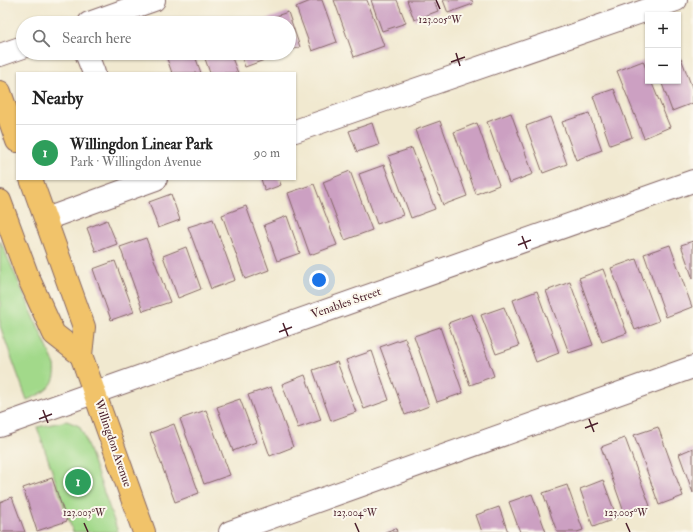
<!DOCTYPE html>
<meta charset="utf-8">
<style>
body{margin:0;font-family:"IM FELL Double Pica",serif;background:#f2f2f2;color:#222}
.controls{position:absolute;right:12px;top:12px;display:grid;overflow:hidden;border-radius:0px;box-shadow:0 1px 3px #0004}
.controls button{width:36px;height:36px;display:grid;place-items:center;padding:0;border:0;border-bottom:1px solid #e0e0e0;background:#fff;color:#222;font:20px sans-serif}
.you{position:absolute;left:319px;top:280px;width:14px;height:14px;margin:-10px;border:3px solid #fff;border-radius:50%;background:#1a73e8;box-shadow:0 0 0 6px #1a73e833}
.badge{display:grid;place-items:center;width:26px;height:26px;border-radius:50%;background:#d1495b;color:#fff;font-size:13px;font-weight:700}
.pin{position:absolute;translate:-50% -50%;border:2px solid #fff;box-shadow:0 1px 4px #0006}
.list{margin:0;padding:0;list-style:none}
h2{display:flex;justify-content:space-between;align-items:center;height:52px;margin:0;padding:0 16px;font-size:17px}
h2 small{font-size:13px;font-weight:400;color:#767676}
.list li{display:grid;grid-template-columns:26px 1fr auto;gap:12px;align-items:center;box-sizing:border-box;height:56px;padding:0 16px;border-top:1px solid #e0e0e0}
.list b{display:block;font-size:15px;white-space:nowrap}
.list p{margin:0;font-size:13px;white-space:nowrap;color:#767676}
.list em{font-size:13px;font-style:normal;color:#767676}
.icon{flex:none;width:22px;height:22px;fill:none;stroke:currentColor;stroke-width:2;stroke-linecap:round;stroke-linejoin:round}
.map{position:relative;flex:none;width:693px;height:532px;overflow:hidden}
.search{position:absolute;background:#fff;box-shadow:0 1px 3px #0004;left:16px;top:16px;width:280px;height:44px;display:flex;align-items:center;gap:10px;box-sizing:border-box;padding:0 14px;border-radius:22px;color:#767676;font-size:15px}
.panel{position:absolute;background:#fff;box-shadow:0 1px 3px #0004;left:16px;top:72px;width:280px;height:108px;border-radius:0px}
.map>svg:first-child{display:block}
.green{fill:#a2d98a;stroke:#767c5a}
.building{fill:#cca0c2}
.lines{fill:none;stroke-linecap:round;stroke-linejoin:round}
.minor-casing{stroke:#846665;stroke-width:24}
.major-casing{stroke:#846665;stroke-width:24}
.minor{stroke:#fff;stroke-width:22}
.major{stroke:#f1c36a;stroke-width:22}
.ticks{fill:none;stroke:#4a1f2b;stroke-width:1.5}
.labels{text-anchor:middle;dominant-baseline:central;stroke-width:4;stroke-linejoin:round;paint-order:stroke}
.street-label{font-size:12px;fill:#4a1f2b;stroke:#fbf7ec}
.ticks-label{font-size:10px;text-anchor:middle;fill:#4a1f2b;stroke:#fbf7ec;stroke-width:4;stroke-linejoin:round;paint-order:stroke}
</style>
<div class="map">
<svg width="693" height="532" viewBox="0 0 693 532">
<rect width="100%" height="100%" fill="#fbf7ec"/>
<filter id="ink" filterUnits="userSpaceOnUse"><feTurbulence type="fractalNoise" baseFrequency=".025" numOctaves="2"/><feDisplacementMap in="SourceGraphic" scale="8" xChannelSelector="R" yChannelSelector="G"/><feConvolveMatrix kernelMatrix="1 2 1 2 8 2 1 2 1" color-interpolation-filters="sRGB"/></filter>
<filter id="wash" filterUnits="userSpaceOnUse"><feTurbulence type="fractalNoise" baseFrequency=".012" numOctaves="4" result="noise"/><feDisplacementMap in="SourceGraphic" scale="16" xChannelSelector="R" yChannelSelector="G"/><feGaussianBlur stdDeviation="0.9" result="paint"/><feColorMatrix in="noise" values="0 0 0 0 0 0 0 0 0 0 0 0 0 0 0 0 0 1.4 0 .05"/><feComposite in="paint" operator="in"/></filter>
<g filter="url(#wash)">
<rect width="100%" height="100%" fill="#f1e9d0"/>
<g class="green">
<path d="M 0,240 L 55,365 C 58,386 44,393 27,400 L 0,326 Z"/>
<path d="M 67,421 L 79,426 L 83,433 L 118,532 L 73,532 L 37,427 Z"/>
</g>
<g id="blocks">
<g class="building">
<path d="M 313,0 L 322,0 L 337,42 L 312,51 L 296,7 Z"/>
<path d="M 334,0 L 367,0 L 384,46 L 354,57 Z"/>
<path d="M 371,0 L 397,0 L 406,23 L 382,31 Z"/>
<path d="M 407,0 L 434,0 L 438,11 L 414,20 Z"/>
<path d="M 443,0 L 472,0 L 473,4 L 448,13 Z"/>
<path d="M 288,12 L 300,47 L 289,51 L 289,23 L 265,23 L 264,20 Z"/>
<path d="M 165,53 L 194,53 L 201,73 L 172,73 Z"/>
<path d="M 203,53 L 230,53 L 238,73 L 210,73 Z"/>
<path d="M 240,53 L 264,53 L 267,59 L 245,67 Z"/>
<path d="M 681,58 L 693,90 L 693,103 L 672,111 L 661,81 L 678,81 L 678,59 Z"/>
<path d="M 643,61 L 648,74 L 648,81 L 651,81 L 670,127 L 644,138 L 617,71 Z"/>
<path d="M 614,89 L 632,137 L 610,145 L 593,96 Z"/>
<path d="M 511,113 L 533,174 L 509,183 L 487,122 Z"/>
<path d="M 589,113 L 602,150 L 576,160 L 562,122 Z"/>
<path d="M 550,117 L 567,164 L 543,173 L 526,126 Z"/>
<path d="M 440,121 L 467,196 L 443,205 L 415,130 Z"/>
<path d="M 372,123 L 379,145 L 357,152 L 349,131 Z"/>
<path d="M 477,123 L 499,185 L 476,194 L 454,132 Z"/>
<path d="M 412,148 L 435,209 L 411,218 L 388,156 Z"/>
<path d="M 384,165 L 403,215 L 377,224 L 359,174 Z"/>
<path d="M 350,171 L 372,230 L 345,240 L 323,182 Z"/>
<path d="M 261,179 L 279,179 L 281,185 L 265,191 Z"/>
<path d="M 314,184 L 337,245 L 310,255 L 288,193 Z"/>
<path d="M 171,194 L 180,220 L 158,228 L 149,202 Z"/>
<path d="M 246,206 L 269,270 L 245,279 L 222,215 Z"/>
<path d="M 287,216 L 300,253 L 277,261 L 264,225 Z"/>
<path d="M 213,219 L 235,280 L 211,289 L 188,227 Z"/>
<path d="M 107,220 L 117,244 L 96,252 L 87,228 Z"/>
<path d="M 146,238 L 170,302 L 143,311 L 120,247 Z"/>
<path d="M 693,241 L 693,279 L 681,245 Z"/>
<path d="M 670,245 L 692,307 L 666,317 L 644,254 Z"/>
<path d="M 186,247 L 201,289 L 178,298 L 163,256 Z"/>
<path d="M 636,259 L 659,321 L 635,330 L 611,268 Z"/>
<path d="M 115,261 L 134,312 L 111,320 L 93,269 Z"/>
<path d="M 603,269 L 627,333 L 602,342 L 579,278 Z"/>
<path d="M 570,282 L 593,345 L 569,353 L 546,291 Z"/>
<path d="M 537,291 L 559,353 L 536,362 L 513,300 Z"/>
<path d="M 504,307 L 519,346 L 496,354 L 481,315 Z"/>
<path d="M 472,314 L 494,376 L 470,385 L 448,323 Z"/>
<path d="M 440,327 L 463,393 L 437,402 L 414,336 Z"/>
<path d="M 405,338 L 429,406 L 405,415 L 380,347 Z"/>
<path d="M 372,351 L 389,400 L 364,409 L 346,360 Z"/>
<path d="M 337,362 L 356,412 L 331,421 L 313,370 Z"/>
<path d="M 305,375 L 321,420 L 298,428 L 282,384 Z"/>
<path d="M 271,387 L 293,447 L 270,456 L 248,395 Z"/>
<path d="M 240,399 L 256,442 L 233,451 L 217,407 Z"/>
<path d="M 206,410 L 230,475 L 204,484 L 180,419 Z"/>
<path d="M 174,424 L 199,493 L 175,502 L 150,433 Z"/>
<path d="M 658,427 L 683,496 L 659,505 L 634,435 Z"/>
<path d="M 625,438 L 650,506 L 625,515 L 601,447 Z"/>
<path d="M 693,448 L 693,493 L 679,454 Z"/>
<path d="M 52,478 L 67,521 L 37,531 L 23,488 Z"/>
<path d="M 603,480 L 617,518 L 593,527 L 580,489 Z"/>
<path d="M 567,485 L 583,530 L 577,532 L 557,532 L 543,493 Z"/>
<path d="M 532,494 L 546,532 L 520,532 L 509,502 Z"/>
<path d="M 12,497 L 25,532 L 0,532 L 0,502 Z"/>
<path d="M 499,507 L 508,532 L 482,532 L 476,515 Z"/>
<path d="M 396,528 L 397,532 L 385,532 Z"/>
</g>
</g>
</g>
<g filter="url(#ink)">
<use href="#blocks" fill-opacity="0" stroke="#846665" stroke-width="1"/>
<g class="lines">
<defs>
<g id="minor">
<path d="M 89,23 L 154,0"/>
<path d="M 86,53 L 94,73"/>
<path d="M 0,55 L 23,47"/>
<path d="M 295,131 L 676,0"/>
<path d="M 46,219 L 156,179"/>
<path d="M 0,426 L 693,181"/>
<path d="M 230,532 L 693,367"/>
</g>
<g id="major">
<path d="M 0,92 L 17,141"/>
<path d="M 31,179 L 84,327 L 81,355 L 144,532"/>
<path d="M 0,201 L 28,277 L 54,334 L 81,355"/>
</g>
</defs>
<use href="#minor" class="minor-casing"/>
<use href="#major" class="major-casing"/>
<use href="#minor" class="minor"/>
<use href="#major" class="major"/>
</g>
</g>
<path class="ticks" d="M 436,0 L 440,9M 456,53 L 460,66M 451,62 L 465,57M 522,236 L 527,249M 518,245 L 531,240M 283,323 L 288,336M 279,332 L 292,327M 43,410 L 48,423M 39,419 L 52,414M 589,419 L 594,432M 585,428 L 598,423M 84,523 L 88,532M 355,523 L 359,532M 626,523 L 630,532"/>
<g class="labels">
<g class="street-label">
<text transform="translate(346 303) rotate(-19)">Venables Street</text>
<text transform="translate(113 443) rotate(71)">Willingdon Avenue</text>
</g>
</g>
<g class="ticks-label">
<text x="440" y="23">123.005°W</text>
<text x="84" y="516">123.003°W</text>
<text x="355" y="516">123.004°W</text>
<text x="626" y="516">123.005°W</text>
</g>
</svg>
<div class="controls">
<button>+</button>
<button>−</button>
</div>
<div class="you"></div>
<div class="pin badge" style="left:78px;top:482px;background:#2e9e5b">1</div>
<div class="search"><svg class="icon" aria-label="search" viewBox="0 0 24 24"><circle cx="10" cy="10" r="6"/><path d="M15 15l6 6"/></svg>Search here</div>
<section class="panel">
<h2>Nearby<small></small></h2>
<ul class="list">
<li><span class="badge" style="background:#2e9e5b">1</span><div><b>Willingdon Linear Park</b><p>Park · Willingdon Avenue</p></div><em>90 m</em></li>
</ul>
</section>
</div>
